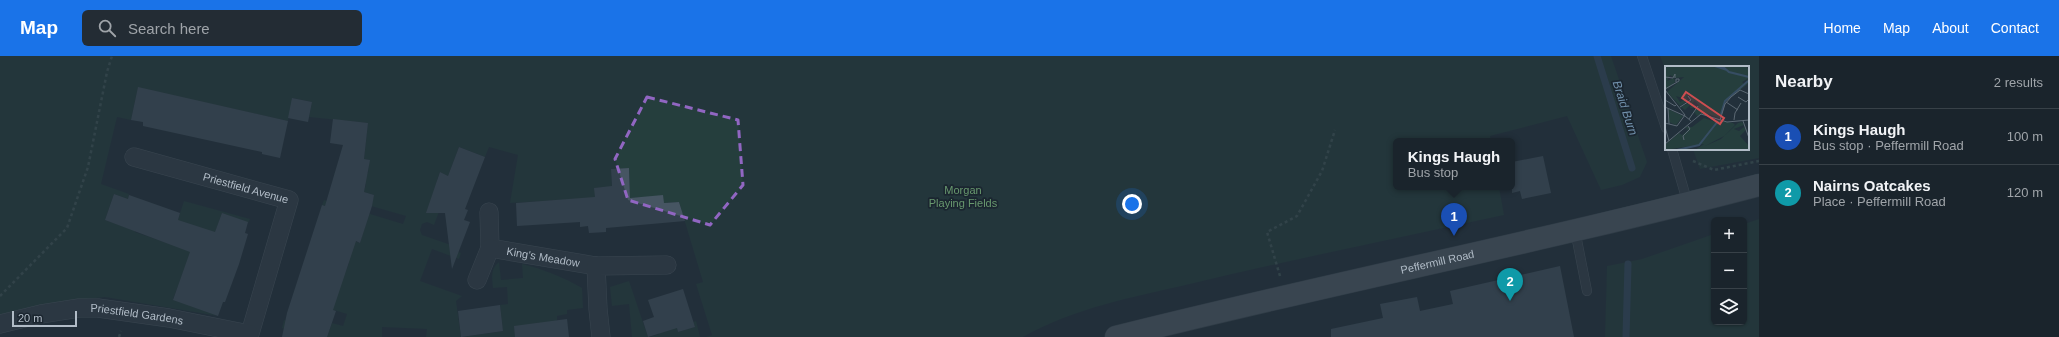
<!DOCTYPE html>
<meta charset="utf-8">
<style>
body{margin:0;font-family:Helvetica,sans-serif;background:#232c34;color:#f1f3f6}
.controls{position:absolute;right:12px;bottom:12px;display:grid;overflow:hidden;border-radius:6px;box-shadow:0 1px 3px #0004}
.controls button{width:36px;height:36px;display:grid;place-items:center;padding:0;border:0;border-bottom:1px solid #384148;background:#1a242c;color:#f1f3f6;font:20px sans-serif}
.scale{position:absolute;left:12px;bottom:10px;width:65px;box-sizing:border-box;padding-left:4px;border:2px solid #b1bcc7;border-top:0;font-size:11px;line-height:14px;white-space:nowrap;color:#b1bcc7;-webkit-text-stroke:3px #1b2630;paint-order:stroke}
.you{position:absolute;left:1132px;top:148px;width:14px;height:14px;margin:-10px;border:3px solid #fff;border-radius:50%;background:#1a73e8;box-shadow:0 0 0 6px #1a73e833}
.badge{display:grid;place-items:center;width:26px;height:26px;border-radius:50%;background:#1a73e8;color:#fff;font-size:13px;font-weight:700}
.pin{position:absolute;translate:-50% -33px;filter:drop-shadow(0 1px 2px #0008)}
.pin::after{content:'';position:absolute;top:21px;width:14px;height:12px;background:inherit;clip-path:polygon(0 0,100% 0,50% 100%)}
.popup{position:absolute;left:1393px;top:82px;width:122px;height:52px;box-sizing:border-box;display:grid;place-content:center;border-radius:6px;background:#1a242c;filter:drop-shadow(0 1px 3px #0005);font-size:13px;white-space:nowrap;color:#9fa4a9}
.popup b{font-size:15px;color:#f1f3f6}
.popup::after{content:'';position:absolute;left:50%;top:100%;margin-left:-8px;border:8px solid transparent;border-top-color:#1a242c}
.list{margin:0;padding:0;list-style:none}
h2{display:flex;justify-content:space-between;align-items:center;height:52px;margin:0;padding:0 16px;font-size:17px}
h2 small{font-size:13px;font-weight:400;color:#9fa4a9}
.list li{display:grid;grid-template-columns:26px 1fr auto;gap:12px;align-items:center;box-sizing:border-box;height:56px;padding:0 16px;border-top:1px solid #384148}
.list b{display:block;font-size:15px;white-space:nowrap}
.list p{margin:0;font-size:13px;white-space:nowrap;color:#9fa4a9}
.list em{font-size:13px;font-style:normal;color:#9fa4a9}
.icon{flex:none;width:22px;height:22px;fill:none;stroke:currentColor;stroke-width:2;stroke-linecap:round;stroke-linejoin:round}
.map{position:relative;flex:none;width:1759px;height:281px;overflow:hidden}
header{display:flex;align-items:center;gap:24px;box-sizing:border-box;height:56px;padding:0 20px;background:#1a73e8;color:#fff}
header strong{font-size:19px}
nav{display:flex;gap:22px;margin-inline-start:auto;font-size:14px}
.search{width:280px;height:36px;background:#232c34;display:flex;align-items:center;gap:10px;box-sizing:border-box;padding:0 14px;border-radius:6px;color:#9fa4a9;font-size:15px}
main{display:flex}
aside{flex:1;background:#1a242c}
.map>svg:first-child{display:block}
.green{fill:#253e3d}
.lines{fill:none;stroke-linecap:round;stroke-linejoin:round}
.stream{stroke:#364d63;stroke-width:7}
.building{fill:#465562}
.service-casing{stroke:#545f69;stroke-width:10}
.minor-casing{stroke:#545f69;stroke-width:19}
.primary-casing{stroke:#424d57;stroke-width:23}
.path{stroke:#445b5b;stroke-width:2.5;stroke-dasharray:3 3;stroke-linecap:butt}
.service{stroke:#36414c;stroke-width:9}
.minor{stroke:#36414c;stroke-width:18}
.primary{stroke:#54606c;stroke-width:22}
.marked{fill:none;stroke:#9166c2;stroke-width:3;stroke-dasharray:8 5;stroke-linejoin:round}
.labels{text-anchor:middle;dominant-baseline:central;stroke-width:3.5;stroke-linejoin:round;paint-order:stroke}
.street-label{font-size:11px;fill:#b1bcc7;stroke:#1b2630}
.park-label{font-size:11px;fill:#68986e;stroke:#1b2630}
.water-label{font-size:12px;font-style:italic;fill:#7190ab;stroke:#1b2630}
.inset-river{fill:none;stroke:#364d63;stroke-width:2}
.inset-road{fill:none;stroke:#5b6873;stroke-width:1}
.view{fill:#cd4d50;fill-opacity:0.15;stroke:#cd4d50;stroke-width:2}
.inset-edge{fill:none;stroke:#b1bcc7;stroke-width:2}
</style>
<header>
<strong>Map</strong>
<div class="search"><svg class="icon" aria-label="search" viewBox="0 0 24 24"><circle cx="10" cy="10" r="6"/><path d="M15 15l6 6"/></svg>Search here</div>
<nav><a>Home</a><a>Map</a><a>About</a><a>Contact</a></nav>
</header>
<main>
<div class="map">
<svg width="1759" height="281" viewBox="0 0 1759 281">
<rect width="100%" height="100%" fill="#22303b"/>
<g class="green">
<path d="M 0,0 L 1611,0 L 1647,106 L 1640,121 L 1622,129 L 1601,134 L 1567,60 L 1490,80 L 1491,85 L 1396,85 L 1396,131 L 1499,131 L 1504,159 C 1399,182 1294,203 1190,228 C 1134,241 1074,252 1023,281 L 706,281 L 712,279 L 696,228 L 703,226 L 679,146 L 664,147 L 646,141 L 630,142 L 629,112 L 611,113 L 612,134 L 606,131 L 595,132 L 595,142 L 510,147 L 518,99 L 489,91 L 485,101 L 459,91 L 448,120 L 440,116 L 437,124 L 456,131 L 443,145 L 434,169 L 427,166 L 422,168 L 420,174 L 422,179 L 454,190 L 453,194 L 461,197 L 459,203 L 432,193 L 420,225 L 462,240 L 456,245 L 461,281 L 503,275 L 500,249 L 508,248 L 507,231 L 493,232 C 492,222 490,213 499,206 L 501,224 L 523,222 L 522,208 C 543,213 563,221 582,232 L 583,252 L 567,254 L 567,258 L 557,260 L 557,264 L 532,281 L 426,281 L 427,273 L 382,271 L 382,281 L 322,281 L 322,279 L 282,272 L 284,264 L 328,278 L 332,267 L 343,270 L 347,258 L 324,251 L 346,215 L 349,207 L 316,173 L 360,187 L 367,163 L 322,149 L 324,144 L 403,168 L 406,160 L 371,150 L 374,139 L 364,136 L 366,128 L 334,118 L 337,114 L 368,117 L 369,104 L 364,103 L 368,67 L 309,61 L 312,46 L 293,42 L 288,65 L 138,32 L 131,64 L 117,61 L 101,128 L 129,138 L 128,143 L 114,138 L 105,164 L 134,174 L 145,148 L 135,176 L 170,188 L 184,145 L 250,163 L 248,167 L 222,157 L 204,208 L 235,219 L 234,222 L 182,220 L 173,243 L 218,260 L 105,241 L 87,243 L 0,261 Z"/>
<path d="M 1660,0 L 1759,0 L 1759,102 L 1700,113 L 1693,93 L 1748,93 L 1748,11 L 1666,11 L 1666,15 Z"/>
<path d="M 1759,163 L 1759,281 L 1605,281 L 1607,210 L 1642,203 L 1714,178 L 1714,266 L 1744,266 L 1744,168 Z"/>
<path d="M 629,225 L 648,281 L 632,281 L 629,248 L 612,250 L 610,231 Z"/>
<path d="M 674,264 L 678,276 L 695,271 L 693,266 L 696,265 L 700,281 L 650,281 L 659,278 L 656,269 Z"/>
</g>
<g class="lines">
<g class="stream">
<path d="M 1597,0 L 1632,112"/>
<path d="M 1626,281 L 1628,208"/>
</g>
</g>
<g class="building">
<path d="M 138,31 L 288,65 L 280,102 L 262,98 L 262,96 L 143,70 L 143,66 L 131,64 Z"/>
<path d="M 292,42 L 312,46 L 308,66 L 288,62 Z"/>
<path d="M 333,63 L 368,67 L 364,103 L 370,104 L 364,136 L 374,139 L 372,150 L 360,187 L 356,185 L 333,254 L 336,255 L 327,281 L 282,281 L 287,257 L 322,149 L 325,150 L 343,89 L 330,87 Z"/>
<path d="M 459,91 L 485,101 L 465,153 L 468,154 L 464,164 L 470,166 L 452,213 L 445,157 L 426,157 L 440,116 L 448,120 Z"/>
<path d="M 1543,100 L 1551,137 L 1522,143 L 1520,135 L 1512,137 L 1512,106 Z"/>
<path d="M 629,112 L 630,142 L 663,139 L 664,147 L 679,146 L 685,165 L 606,172 L 606,176 L 589,177 L 588,170 L 580,171 L 580,166 L 517,170 L 516,147 L 595,141 L 594,132 L 612,130 L 611,113 Z"/>
<path d="M 114,138 L 128,143 L 129,139 L 180,157 L 178,164 L 215,176 L 222,157 L 248,166 L 245,177 L 248,178 L 239,208 L 225,246 L 223,246 L 218,260 L 173,244 L 190,196 L 105,164 Z"/>
<path d="M 1560,210 L 1574,281 L 1331,281 L 1331,273 L 1383,262 L 1380,248 L 1417,241 L 1420,255 L 1453,248 L 1450,235 Z"/>
<path d="M 683,233 L 695,271 L 678,276 L 677,272 L 648,281 L 643,265 L 654,261 L 648,244 Z"/>
<path d="M 500,249 L 503,275 L 461,281 L 458,255 Z"/>
<path d="M 567,263 L 569,281 L 515,281 L 514,270 Z"/>
</g>
<g class="lines">
<defs>
<g id="service">
<path d="M 1642,0 L 1666,72"/>
<path d="M 1672,93 L 1688,148"/>
<path d="M 1575,174 L 1587,235"/>
</g>
<g id="minor">
<path id="s1" d="M 134,101 L 289,144 L 249,281"/>
<path id="s2" d="M 489,156 L 490,192 L 596,210"/>
<path d="M 477,224 L 490,192"/>
<path id="s3" d="M 0,268 L 41,258 L 79,252 L 98,252 L 169,262 L 249,278"/>
<path d="M 601,281 L 598,253 L 596,210 L 667,209"/>
</g>
<g id="primary">
<path id="s4" d="M 1116,281 C 1330,227 1546,185 1759,129"/>
</g>
</defs>
<use href="#service" class="service-casing"/>
<use href="#minor" class="minor-casing"/>
<use href="#primary" class="primary-casing"/>
<g class="path">
<path d="M 1693,105 L 1714,114 L 1759,105"/>
<path d="M 1280,220 L 1267,176 L 1297,160 L 1322,115 L 1335,74"/>
<path d="M 0,240 L 67,172 L 88,111 L 107,16 L 112,0"/>
<path d="M 119,281 L 121,275"/>
</g>
<use href="#service" class="service"/>
<use href="#minor" class="minor"/>
<use href="#primary" class="primary"/>
</g>
<path d="M0 0H1759V281H0ZM 647,41 L 738,64 L 743,129 L 710,169 L 628,144 L 615,103 Z" fill="#22303b" fill-opacity=".55" fill-rule="evenodd"/>
<path class="marked" d="M 647,41 L 738,64 L 743,129 L 710,169 L 628,144 L 615,103 Z"/>
<g class="labels">
<g class="street-label">
<text stroke="none"><textPath href="#s1" startOffset="116">Priestfield Avenue</textPath></text>
<text stroke="none"><textPath href="#s2" startOffset="90">King's Meadow</textPath></text>
<text stroke="none"><textPath href="#s4" startOffset="330">Peffermill Road</textPath></text>
<text stroke="none"><textPath href="#s3" startOffset="139">Priestfield Gardens</textPath></text>
</g>
<g class="park-label">
<text x="963" y="134">Morgan<tspan x="963" dy="13">Playing Fields</tspan></text>
</g>
<g class="water-label">
<text transform="translate(1625 52) rotate(72)">Braid Burn</text>
</g>
</g>
<g transform="translate(1665 10)">
<rect width="84" height="84" fill="#22303b"/>
<path d="M 0,0 L 81,0 L 84,5 L 84,12 L 77,16 L 79,18 L 83,13 L 84,17 L 60,36 L 55,52 L 40,47 L 32,50 L 29,46 L 34,39 L 30,35 L 27,37 L 31,40 L 29,42 L 25,42 L 26,38 L 20,44 L 16,41 L 27,35 L 24,29 L 21,31 L 23,34 L 11,30 L 15,36 L 19,34 L 21,36 L 15,40 L 2,26 L 19,11 L 10,12 L 5,9 L 2,15 L 9,12 L 10,16 L 3,23 L 0,22 ZM 3,43 L 18,50 L 11,59 L 4,56 ZM 39,52 L 51,56 L 53,54 L 68,57 L 70,59 L 59,70 L 40,80 L 56,73 L 73,57 L 77,56 L 79,59 L 69,63 L 74,65 L 79,61 L 81,64 L 75,70 L 84,80 L 84,84 L 30,84 L 39,78 L 0,84 L 0,79 L 14,67 L 17,69 L 23,64 L 20,61 L 27,61 Z" fill="#253e3d"/>
<path class="inset-river" d="M 50,0 L 62,4M 57,0 L 64,6 L 84,11M 56,48 L 60,35 L 83,15M 12,84 L 34,79 L 53,55"/>
<path class="inset-road" d="M 0,11 L 8,12 L 10,8 L 10,12M 0,23 L 14,15 L 14,13 L 11,13 L 11,16M 0,24 L 20,49 L 12,60 L 0,57M 73,31 L 81,36 L 83,34M 0,34 L 10,40 L 12,38M 61,36 L 73,44M 0,41 L 20,50 L 26,55M 15,41 L 26,34 L 23,30M 3,42 L 4,58M 24,53 L 33,40M 55,54 L 60,38 L 66,31 L 75,24 L 84,28M 69,54 L 70,47 L 76,37M 78,55 L 84,72M 0,61 L 4,75M 19,74 L 18,70 L 25,63 L 23,60M 0,78 L 36,48 L 62,56 L 84,54"/>
<path class="view" d="M 21,26 L 59,52 L 55,58 L 17,32 Z"/>
<rect width="84" height="84" class="inset-edge"/>
</g>
</svg>
<div class="controls">
<button>+</button>
<button>−</button>
<button><svg class="icon" aria-label="layers" viewBox="0 0 24 24"><path d="M12 4l9 5-9 5-9-5zM3 14l9 5 9-5"/></svg></button>
</div>
<div class="scale">20 m</div>
<div class="you"></div>
<div class="pin badge" style="left:1454px;top:180px;background:#1a4fb4">1</div>
<div class="popup"><b>Kings Haugh</b>Bus stop</div>
<div class="pin badge" style="left:1510px;top:245px;background:#0f9aa8">2</div>
</div>
<aside>
<h2>Nearby<small>2 results</small></h2>
<ul class="list">
<li><span class="badge" style="background:#1a4fb4">1</span><div><b>Kings Haugh</b><p>Bus stop · Peffermill Road</p></div><em>100 m</em></li>
<li><span class="badge" style="background:#0f9aa8">2</span><div><b>Nairns Oatcakes</b><p>Place · Peffermill Road</p></div><em>120 m</em></li>
</ul>
</aside>
</main>
